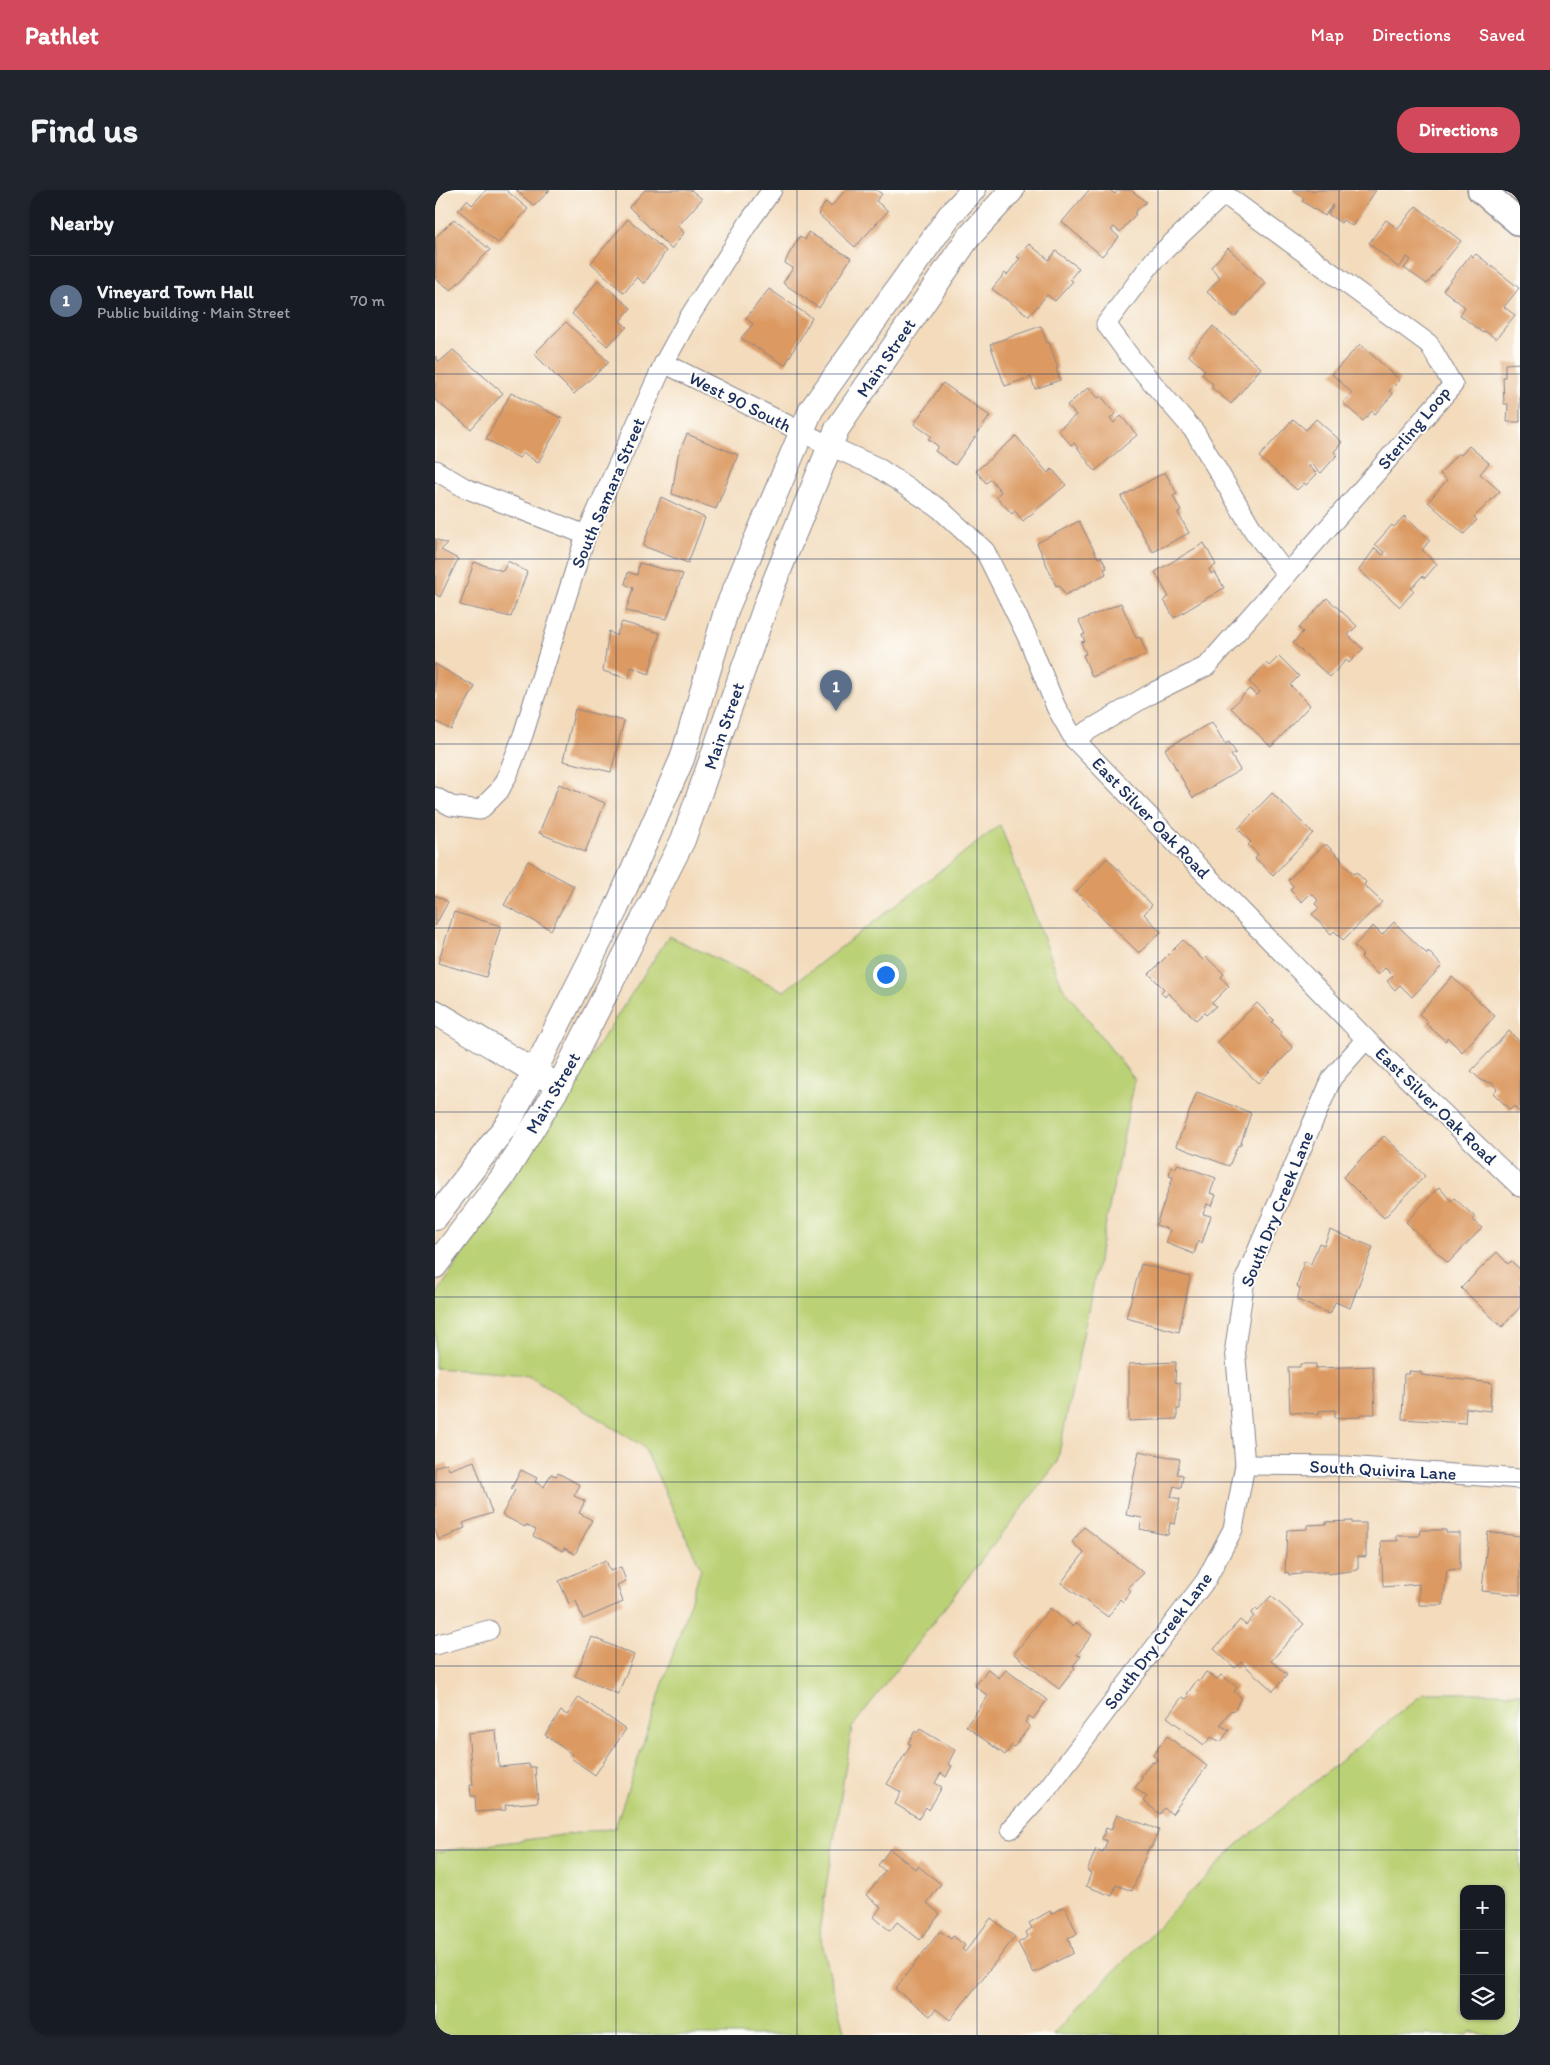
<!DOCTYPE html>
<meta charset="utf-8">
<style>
body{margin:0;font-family:Itim,sans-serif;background:#20242c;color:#f1f3f6}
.controls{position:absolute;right:15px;bottom:15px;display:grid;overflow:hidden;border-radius:10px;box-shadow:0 1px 4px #0004}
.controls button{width:45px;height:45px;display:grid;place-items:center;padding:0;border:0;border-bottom:1px solid #363941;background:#171b24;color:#f1f3f6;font:25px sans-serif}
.you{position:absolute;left:450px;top:784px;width:18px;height:18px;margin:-12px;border:4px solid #fff;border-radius:50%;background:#1a73e8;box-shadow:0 0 0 8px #1a73e833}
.badge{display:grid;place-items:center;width:32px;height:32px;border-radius:50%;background:#d1495b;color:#fff;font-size:16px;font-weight:700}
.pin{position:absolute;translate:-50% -41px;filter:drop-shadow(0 1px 2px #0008)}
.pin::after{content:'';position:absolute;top:26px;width:18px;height:15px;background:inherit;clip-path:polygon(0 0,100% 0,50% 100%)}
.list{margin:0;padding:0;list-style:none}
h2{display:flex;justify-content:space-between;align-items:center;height:65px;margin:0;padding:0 20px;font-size:21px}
h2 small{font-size:16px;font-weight:400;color:#9ea1a6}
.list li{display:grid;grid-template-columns:32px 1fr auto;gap:15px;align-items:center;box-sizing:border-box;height:90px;padding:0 20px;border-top:1px solid #363941}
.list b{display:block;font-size:19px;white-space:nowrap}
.list p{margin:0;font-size:16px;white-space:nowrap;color:#9ea1a6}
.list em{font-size:16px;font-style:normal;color:#9ea1a6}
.icon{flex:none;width:28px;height:28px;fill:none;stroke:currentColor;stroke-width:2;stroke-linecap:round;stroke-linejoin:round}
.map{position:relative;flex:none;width:1085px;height:1845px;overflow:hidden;border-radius:20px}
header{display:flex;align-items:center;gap:30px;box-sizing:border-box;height:70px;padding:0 25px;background:#d1495b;color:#fff}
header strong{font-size:24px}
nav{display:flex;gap:28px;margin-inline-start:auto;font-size:18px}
.intro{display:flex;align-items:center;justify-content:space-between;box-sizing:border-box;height:120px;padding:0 30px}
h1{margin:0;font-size:35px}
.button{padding:12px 22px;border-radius:20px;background:#d1495b;color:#fff;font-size:18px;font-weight:700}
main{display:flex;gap:30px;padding:0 30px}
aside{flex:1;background:#171b24;border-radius:20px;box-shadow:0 1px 4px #0004}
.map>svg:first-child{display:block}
.green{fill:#bbd176;stroke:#6b806a;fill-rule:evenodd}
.building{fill:#dc9a62}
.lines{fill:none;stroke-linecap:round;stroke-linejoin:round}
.minor-casing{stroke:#87858d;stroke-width:21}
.tertiary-casing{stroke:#87858d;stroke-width:26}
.secondary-casing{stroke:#87858d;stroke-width:29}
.minor{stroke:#fff;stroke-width:19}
.tertiary{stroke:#fff;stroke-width:24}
.secondary{stroke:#fff;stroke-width:26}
.grid{fill:none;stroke:#1b2f5e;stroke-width:1;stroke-opacity:0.55}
.labels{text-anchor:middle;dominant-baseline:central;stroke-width:4;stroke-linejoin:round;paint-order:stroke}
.street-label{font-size:18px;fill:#1b2f5e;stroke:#fdfcf7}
</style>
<header>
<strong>Pathlet</strong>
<nav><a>Map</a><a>Directions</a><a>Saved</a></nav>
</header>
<div class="intro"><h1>Find us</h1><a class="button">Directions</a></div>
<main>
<aside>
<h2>Nearby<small></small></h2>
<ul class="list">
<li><span class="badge" style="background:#5c6f8a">1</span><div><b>Vineyard Town Hall</b><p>Public building · Main Street</p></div><em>70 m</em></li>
</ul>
</aside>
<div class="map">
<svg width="1085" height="1845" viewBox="0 0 1085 1845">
<rect width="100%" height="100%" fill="#fdfcf7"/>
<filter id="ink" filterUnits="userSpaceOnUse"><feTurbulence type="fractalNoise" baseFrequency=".02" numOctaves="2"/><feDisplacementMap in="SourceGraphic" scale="10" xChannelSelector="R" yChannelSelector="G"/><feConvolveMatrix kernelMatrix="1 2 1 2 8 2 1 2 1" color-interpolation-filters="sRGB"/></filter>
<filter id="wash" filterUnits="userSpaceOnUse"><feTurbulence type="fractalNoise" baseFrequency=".0096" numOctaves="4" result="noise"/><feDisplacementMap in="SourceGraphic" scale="20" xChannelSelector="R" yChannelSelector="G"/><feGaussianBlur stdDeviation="1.12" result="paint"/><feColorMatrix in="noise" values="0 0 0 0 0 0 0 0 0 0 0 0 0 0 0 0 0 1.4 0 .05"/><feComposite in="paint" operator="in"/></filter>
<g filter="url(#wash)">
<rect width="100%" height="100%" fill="#f3dbbc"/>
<g class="green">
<path d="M 565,635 L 627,796 L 700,890 L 622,1273 L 417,1537 L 384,1741 L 410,1845 L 0,1845 L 0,1662 L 180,1638 L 266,1379 L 209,1257 L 93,1185 L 0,1178 L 0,1107 L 234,746 L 349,801 Z"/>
<path d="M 989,1503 L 1085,1503 L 1085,1845 L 1051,1845 L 1035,1842 L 1033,1845 L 617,1845 L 802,1655 ZM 1029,1699 L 1066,1699 L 1066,1826 L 1029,1826 Z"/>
</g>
<g id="blocks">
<g class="building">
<path d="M 51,0 L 71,0 L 93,19 L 63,53 L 23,20 L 32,10 L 37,15 Z"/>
<path d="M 81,0 L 115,0 L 99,16 Z"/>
<path d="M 210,0 L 256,0 L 267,9 L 243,36 L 249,43 L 236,59 L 194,17 Z"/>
<path d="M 410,0 L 441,0 L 447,4 L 441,11 L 453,21 L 420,57 L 383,24 L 391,12 L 396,17 Z"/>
<path d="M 654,0 L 675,0 L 680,4 L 683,0 L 696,0 L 711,12 L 699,23 L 701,24 L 685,42 L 679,37 L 676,40 L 684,47 L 667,66 L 627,32 Z"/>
<path d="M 857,0 L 941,0 L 917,36 L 908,30 L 906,33 L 893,24 L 898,16 L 897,15 L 890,26 L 867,11 L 869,8 Z"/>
<path d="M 981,16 L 1026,51 L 992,94 L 969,78 L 976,70 L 972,67 L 964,78 L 934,53 L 951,30 L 963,39 Z"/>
<path d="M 19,29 L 55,60 L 16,100 L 0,88 L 1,65 L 0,48 Z"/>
<path d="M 193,29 L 231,61 L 209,94 L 202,87 L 189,103 L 156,73 Z"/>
<path d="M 373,42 L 416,68 L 384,118 L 348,93 L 358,78 L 350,73 L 354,64 L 365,46 L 370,50 Z"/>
<path d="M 594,54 L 614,70 L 621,61 L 644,78 L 635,89 L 638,91 L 620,111 L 612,105 L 594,126 L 557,99 L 570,83 L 572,85 L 585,68 L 582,67 Z"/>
<path d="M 793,58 L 831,93 L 800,127 L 772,102 L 785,88 L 776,77 Z"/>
<path d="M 1036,64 L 1038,67 L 1041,64 L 1084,98 L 1069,117 L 1080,125 L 1061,149 L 1050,141 L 1048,143 L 1025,125 L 1030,117 L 1008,100 Z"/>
<path d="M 163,90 L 196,118 L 185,131 L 192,137 L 172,156 L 137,124 Z"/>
<path d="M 334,99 L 377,128 L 350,175 L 306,148 L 318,134 L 311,128 Z"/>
<path d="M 131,132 L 174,172 L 139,204 L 99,164 Z"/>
<path d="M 606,136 L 612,153 L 614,152 L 623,178 L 621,179 L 625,190 L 600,199 L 596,187 L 570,196 L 555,154 Z"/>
<path d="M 778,136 L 826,178 L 796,214 L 776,197 L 778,194 L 767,184 L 770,180 L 753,165 Z"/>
<path d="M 925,154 L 965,190 L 954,201 L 958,204 L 940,224 L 937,221 L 928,231 L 908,213 L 917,203 L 897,184 Z"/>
<path d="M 18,160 L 68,203 L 36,239 L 0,210 L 0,166 L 4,172 Z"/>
<path d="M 1085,173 L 1085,232 L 1072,232 L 1073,214 L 1069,214 L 1068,187 L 1070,187 L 1070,174 Z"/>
<path d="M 508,193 L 555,226 L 520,275 L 500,261 L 503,256 L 493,249 L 496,246 L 479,234 Z"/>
<path d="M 654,197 L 663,208 L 666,206 L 681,224 L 675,228 L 679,233 L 686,226 L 702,245 L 660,281 L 639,253 L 636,255 L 623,240 L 641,225 L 632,215 Z"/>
<path d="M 76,203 L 128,229 L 103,273 L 89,263 L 84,268 L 51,249 Z"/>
<path d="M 858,229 L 871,240 L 881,229 L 907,252 L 899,262 L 902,265 L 886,283 L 876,274 L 874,276 L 882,284 L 871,295 L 869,293 L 862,300 L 824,267 Z"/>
<path d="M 252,244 L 303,265 L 281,319 L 237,304 L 243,265 Z"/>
<path d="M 581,246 L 613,283 L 617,279 L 631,295 L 588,331 L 580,321 L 577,324 L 561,306 L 566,302 L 556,289 L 551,293 L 541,281 Z"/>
<path d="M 1034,256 L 1054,273 L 1045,284 L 1065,301 L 1039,327 L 1042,330 L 1029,344 L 993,312 L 1012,290 L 1005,284 L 1023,263 L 1026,265 Z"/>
<path d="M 730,282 L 742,304 L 738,306 L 746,321 L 743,323 L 754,343 L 718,362 L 686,307 Z"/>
<path d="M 226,307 L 270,328 L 253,373 L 208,356 Z"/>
<path d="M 969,326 L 995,350 L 987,360 L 1002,374 L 990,388 L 987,386 L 976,399 L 979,401 L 965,417 L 924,380 L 940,358 L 948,365 L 950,363 L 940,354 L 957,335 L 959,337 Z"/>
<path d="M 644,331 L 663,368 L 666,367 L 672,378 L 669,379 L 671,384 L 630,405 L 624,395 L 621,396 L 602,353 Z"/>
<path d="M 0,349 L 12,354 L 6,360 L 23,369 L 5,407 L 0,404 Z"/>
<path d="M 769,353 L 781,375 L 774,379 L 776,384 L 780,382 L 789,398 L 739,428 L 729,410 L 734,407 L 720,382 Z"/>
<path d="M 73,371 L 92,382 L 76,427 L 25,415 L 39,372 L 68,381 Z"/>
<path d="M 204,373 L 248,384 L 232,429 L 191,421 L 198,398 L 190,394 L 193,382 L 202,385 Z"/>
<path d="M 892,408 L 922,436 L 913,445 L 928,459 L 914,473 L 911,470 L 895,487 L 858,453 L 868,442 L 864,438 Z"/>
<path d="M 686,413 L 701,448 L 705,447 L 712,464 L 657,487 L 648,465 L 651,464 L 646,452 L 650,451 L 647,445 L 650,444 L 644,431 Z"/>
<path d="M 187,432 L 225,443 L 214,484 L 196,477 L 194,489 L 168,481 L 174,441 L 181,446 Z"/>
<path d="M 844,466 L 864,486 L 855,495 L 875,515 L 836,557 L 796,518 L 814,499 L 822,505 L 825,502 L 814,492 L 831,473 L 834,476 Z"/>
<path d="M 0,474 L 40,497 L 16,540 L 0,531 Z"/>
<path d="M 140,519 L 189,531 L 176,582 L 128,571 Z"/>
<path d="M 777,532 L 790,554 L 794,552 L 801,563 L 796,565 L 805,580 L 758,608 L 730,559 Z"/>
<path d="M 124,594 L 170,613 L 150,662 L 104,643 Z"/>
<path d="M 837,603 L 878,643 L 838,685 L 820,668 L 823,664 L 813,655 L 816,652 L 803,639 Z"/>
<path d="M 889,655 L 892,655 L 907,670 L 906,672 L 919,684 L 921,682 L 931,692 L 929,695 L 947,712 L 908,750 L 899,741 L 896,744 L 877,724 L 884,718 L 880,714 L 883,710 L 876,703 L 867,712 L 855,700 L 858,696 L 853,690 Z"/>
<path d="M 672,668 L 717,715 L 709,724 L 726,742 L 704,763 L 641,702 Z"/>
<path d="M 93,671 L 139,696 L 116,740 L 69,715 Z"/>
<path d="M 0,705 L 13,712 L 0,736 Z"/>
<path d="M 19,722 L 66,736 L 51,787 L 3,773 Z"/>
<path d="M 959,732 L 992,764 L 993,761 L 1007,776 L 977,807 L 965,795 L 960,800 L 952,791 L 958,786 L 950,778 L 943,785 L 926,767 L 928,765 L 919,756 L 938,736 L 947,745 Z"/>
<path d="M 748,750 L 768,770 L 771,767 L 789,784 L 786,787 L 794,796 L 777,813 L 781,816 L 771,825 L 769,823 L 761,830 L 733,803 L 730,807 L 726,802 L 729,799 L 714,784 Z"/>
<path d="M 1017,787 L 1060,826 L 1027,862 L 1012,847 L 1011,851 L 991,834 L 993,832 L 984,824 Z"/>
<path d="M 822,813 L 839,830 L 837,832 L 847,842 L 845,844 L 858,858 L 823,893 L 782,853 Z"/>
<path d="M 1074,841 L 1085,852 L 1085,923 L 1079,916 L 1075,920 L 1058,903 L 1062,899 L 1057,893 L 1047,891 L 1036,881 Z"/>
<path d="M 762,902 L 816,923 L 805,956 L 803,955 L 794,976 L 741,956 Z"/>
<path d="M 949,946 L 990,986 L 949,1028 L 908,987 Z"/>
<path d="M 743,974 L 781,988 L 775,1003 L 781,1005 L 777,1016 L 772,1014 L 768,1024 L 776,1026 L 767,1053 L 763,1051 L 759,1064 L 731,1053 L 735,1040 L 721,1035 L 738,987 L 734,986 L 736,976 L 740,979 Z"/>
<path d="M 1004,997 L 1016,1011 L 1019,1008 L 1040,1027 L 1037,1029 L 1047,1038 L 1013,1073 L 971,1032 Z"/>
<path d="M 895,1040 L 938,1057 L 915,1118 L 900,1112 L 895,1124 L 862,1110 L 865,1099 L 862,1096 L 869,1071 L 876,1074 L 884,1053 L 889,1055 Z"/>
<path d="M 1062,1062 L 1073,1074 L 1076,1071 L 1085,1079 L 1085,1117 L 1067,1137 L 1026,1098 Z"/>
<path d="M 706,1074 L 755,1087 L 744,1142 L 691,1128 Z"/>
<path d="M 741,1172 L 740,1192 L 745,1193 L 745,1219 L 742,1219 L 742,1229 L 694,1231 L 694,1174 Z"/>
<path d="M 865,1174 L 881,1174 L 881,1178 L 938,1176 L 940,1224 L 926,1224 L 926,1227 L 900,1228 L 900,1220 L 884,1221 L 884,1224 L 855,1222 L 853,1177 L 865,1177 Z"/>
<path d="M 974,1181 L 986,1182 L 986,1185 L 1057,1193 L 1055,1221 L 1031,1218 L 1030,1233 L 967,1229 L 969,1184 L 975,1184 Z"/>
<path d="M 704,1261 L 745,1269 L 742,1284 L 748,1285 L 746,1298 L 739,1296 L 736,1307 L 745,1309 L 740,1334 L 735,1333 L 733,1345 L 705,1339 L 707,1328 L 691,1325 Z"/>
<path d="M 39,1271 L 57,1323 L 28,1333 L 30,1338 L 19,1342 L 19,1344 L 4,1350 L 0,1340 L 0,1277 L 12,1273 L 14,1280 Z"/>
<path d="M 86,1280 L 102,1288 L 100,1292 L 109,1297 L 116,1284 L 121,1286 L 123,1283 L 145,1295 L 139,1306 L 150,1311 L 144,1323 L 157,1330 L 140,1364 L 129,1358 L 128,1361 L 98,1346 L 101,1340 L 91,1335 L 90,1337 L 67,1325 L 80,1300 L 76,1299 Z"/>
<path d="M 917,1331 L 917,1333 L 931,1333 L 931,1367 L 923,1366 L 923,1380 L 893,1384 L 893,1382 L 866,1382 L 867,1384 L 854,1385 L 853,1382 L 850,1383 L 852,1340 L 872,1339 L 872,1335 L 891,1334 L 891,1332 Z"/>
<path d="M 649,1337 L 709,1383 L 693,1398 L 696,1401 L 688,1412 L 685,1409 L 673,1427 L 626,1393 L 649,1363 L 637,1352 Z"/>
<path d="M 985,1340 L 1011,1340 L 1011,1343 L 1025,1343 L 1025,1379 L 1012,1380 L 1008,1415 L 984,1415 L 984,1394 L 948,1397 L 946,1351 L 963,1351 L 961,1346 L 984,1346 Z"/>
<path d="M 1053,1342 L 1085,1346 L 1085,1405 L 1047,1401 Z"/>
<path d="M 171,1370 L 175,1381 L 186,1377 L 191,1391 L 182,1395 L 188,1412 L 148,1429 L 141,1411 L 134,1414 L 124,1391 Z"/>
<path d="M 836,1406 L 869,1434 L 836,1471 L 852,1485 L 838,1501 L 806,1472 L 800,1478 L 779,1459 L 805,1430 L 811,1435 L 819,1426 L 816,1424 L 821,1418 L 823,1420 Z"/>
<path d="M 615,1418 L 637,1436 L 642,1433 L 657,1445 L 642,1465 L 646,1466 L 638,1476 L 640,1478 L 624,1499 L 579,1464 Z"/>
<path d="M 157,1447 L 199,1465 L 183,1504 L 140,1486 Z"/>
<path d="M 553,1479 L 564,1488 L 571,1480 L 612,1510 L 598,1529 L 594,1526 L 590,1532 L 595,1536 L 579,1557 L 577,1555 L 570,1565 L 531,1536 L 553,1506 L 540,1496 Z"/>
<path d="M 771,1482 L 782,1489 L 786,1485 L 802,1497 L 799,1502 L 806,1507 L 800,1520 L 795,1521 L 785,1535 L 794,1540 L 786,1552 L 776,1547 L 769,1555 L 732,1527 L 747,1507 L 751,1509 L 754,1506 L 752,1504 L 762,1490 L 764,1492 Z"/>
<path d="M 144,1507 L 191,1539 L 160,1585 L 136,1568 L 138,1565 L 110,1545 L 126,1521 L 132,1525 Z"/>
<path d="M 485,1539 L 520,1560 L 513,1574 L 517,1576 L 511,1587 L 506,1583 L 500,1593 L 507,1597 L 494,1620 L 491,1617 L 484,1628 L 460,1614 L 466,1602 L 452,1594 L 476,1554 L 473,1553 L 480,1541 L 482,1543 Z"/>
<path d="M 61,1540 L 64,1577 L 94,1574 L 94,1577 L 100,1577 L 103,1612 L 70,1615 L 71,1620 L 41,1622 L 40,1606 L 36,1606 L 35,1595 L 38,1595 L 33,1543 Z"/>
<path d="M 732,1546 L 772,1576 L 737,1624 L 729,1618 L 725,1624 L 708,1611 L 712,1607 L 700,1598 L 708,1587 L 706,1586 L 717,1572 L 719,1573 L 722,1569 L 718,1565 Z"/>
<path d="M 682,1624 L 724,1640 L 716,1658 L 714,1657 L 697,1701 L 681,1695 L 677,1706 L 651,1696 L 656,1683 L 652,1681 L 661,1659 L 668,1662 L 672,1651 L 667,1649 L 671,1638 L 676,1640 Z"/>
<path d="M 455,1659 L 480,1679 L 483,1676 L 506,1694 L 492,1713 L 505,1724 L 485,1750 L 462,1732 L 455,1741 L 439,1727 L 446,1717 L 431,1705 L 450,1681 L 443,1675 Z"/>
<path d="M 630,1716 L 642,1744 L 633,1748 L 638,1763 L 599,1783 L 583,1753 L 593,1747 L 591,1742 L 597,1738 L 594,1733 L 615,1721 L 616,1724 Z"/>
<path d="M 556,1728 L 580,1747 L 515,1830 L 501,1819 L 495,1826 L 460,1799 L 505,1741 L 516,1749 L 518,1746 L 530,1755 L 527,1759 L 530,1762 Z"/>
</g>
</g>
</g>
<g filter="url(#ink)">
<use href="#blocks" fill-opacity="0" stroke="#87858d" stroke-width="1"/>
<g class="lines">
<defs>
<g id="minor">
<path d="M 229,173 L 395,256 L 442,277 L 505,319 L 550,361 L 593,448 L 621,517 L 639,549 L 931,849 L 1085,997"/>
<path d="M 0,280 L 30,298 L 151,345"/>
<path d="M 639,549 L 719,502 L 772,476 L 1018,195 L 994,154 L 789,4 L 719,70 L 671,134 L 696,168 L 760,242 L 818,340 L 852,385"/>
<path d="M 0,607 L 16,616 L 45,620 L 64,601 L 73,584 L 88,545 L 151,345 L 229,173 L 253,129 L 314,32 L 337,0"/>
<path d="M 810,1275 L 912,1276 L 1085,1289"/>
<path d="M 0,1455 L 54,1440"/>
<path d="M 576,1639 L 612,1599 L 771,1390 L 798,1339 L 810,1275 L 800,1157 L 810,1089 L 897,888 L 931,849"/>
</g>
<g id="tertiary">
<path d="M 0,822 L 112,889"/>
<path d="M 0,1028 L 74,932 L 181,719 L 247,569 L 292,418 L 376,220 L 515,25 L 538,0"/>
<path d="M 0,1076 L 67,988 L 124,896 L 248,650 L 338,395 L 402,239 L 533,48 L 577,0"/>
</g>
<path id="secondary" d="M 1046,0 L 1085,33"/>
</defs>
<use href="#minor" class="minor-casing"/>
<use href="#tertiary" class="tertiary-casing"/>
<use href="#secondary" class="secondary-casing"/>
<use href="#minor" class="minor"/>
<use href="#tertiary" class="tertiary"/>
<use href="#secondary" class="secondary"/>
</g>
</g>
<path class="grid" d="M 181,0 L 181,1845M 362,0 L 362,1845M 542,0 L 542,1845M 723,0 L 723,1845M 904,0 L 904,1845M 0,184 L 1085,184M 0,369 L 1085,369M 0,554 L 1085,554M 0,738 L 1085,738M 0,922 L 1085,922M 0,1107 L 1085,1107M 0,1292 L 1085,1292M 0,1476 L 1085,1476M 0,1660 L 1085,1660"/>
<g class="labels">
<g class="street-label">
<text transform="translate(451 168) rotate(-56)">Main Street</text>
<text transform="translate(305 212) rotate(27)">West 90 South</text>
<text transform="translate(979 238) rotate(-50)">Sterling Loop</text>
<text transform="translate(173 303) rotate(-67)">South Samara Street</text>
<text transform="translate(289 536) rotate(-71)">Main Street</text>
<text transform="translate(716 628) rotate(46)">East Silver Oak Road</text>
<text transform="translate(118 903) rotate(-60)">Main Street</text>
<text transform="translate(1001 916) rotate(44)">East Silver Oak Road</text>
<text transform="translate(842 1019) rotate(-68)">South Dry Creek Lane</text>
<text transform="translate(948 1280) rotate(3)">South Quivira Lane</text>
<text transform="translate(723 1451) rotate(-53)">South Dry Creek Lane</text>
</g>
</g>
</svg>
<div class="controls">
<button>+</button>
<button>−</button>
<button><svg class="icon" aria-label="layers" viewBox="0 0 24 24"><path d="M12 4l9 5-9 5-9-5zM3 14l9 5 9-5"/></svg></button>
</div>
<div class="you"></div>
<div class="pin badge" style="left:401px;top:521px;background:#5c6f8a">1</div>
</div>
</main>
